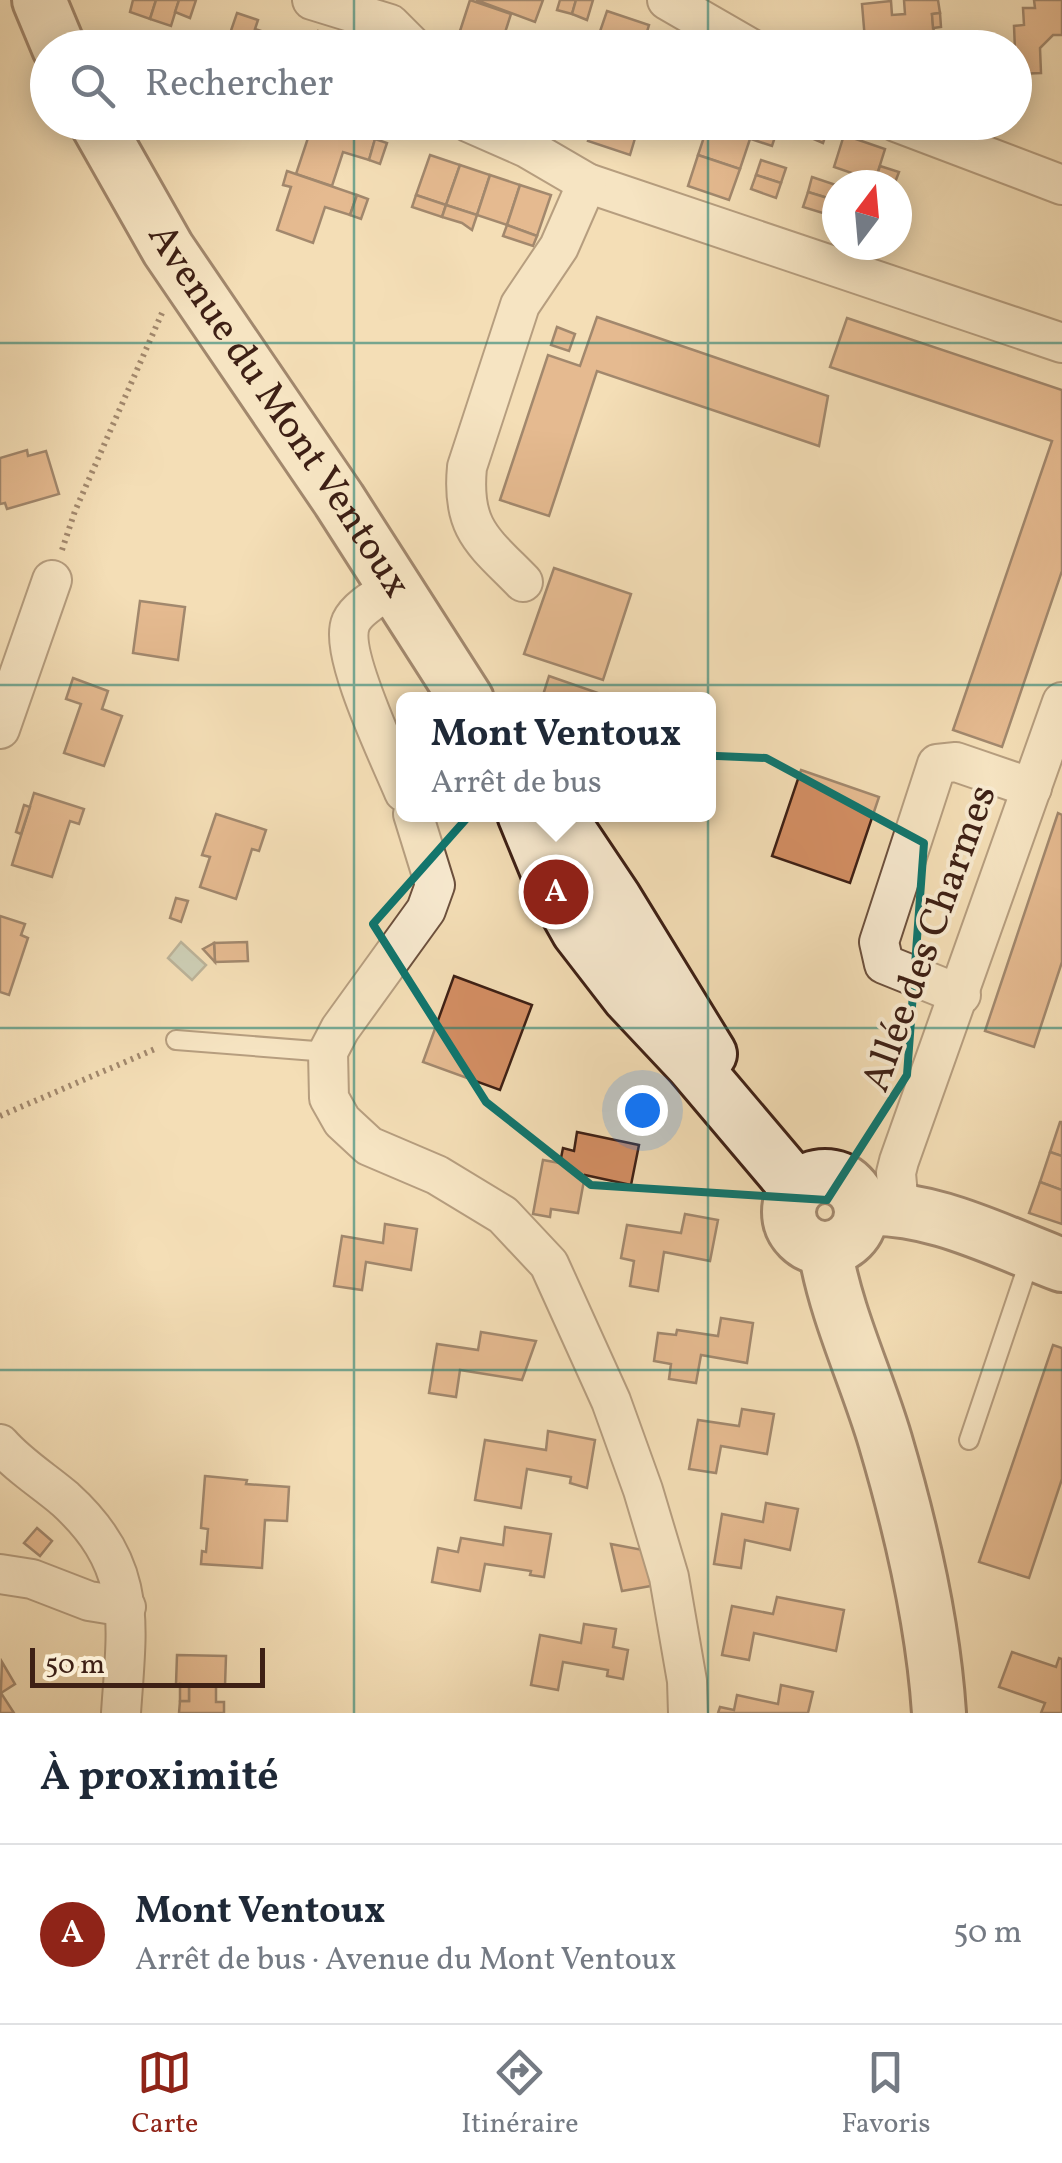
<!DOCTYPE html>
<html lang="fr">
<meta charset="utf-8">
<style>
body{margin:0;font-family:Vollkorn,serif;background:#f6f6f7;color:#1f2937}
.compass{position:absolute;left:822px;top:170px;width:90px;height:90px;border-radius:50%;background:#fff;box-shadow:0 5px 25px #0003;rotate:16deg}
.scale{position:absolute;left:30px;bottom:25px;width:235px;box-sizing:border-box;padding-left:10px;border:5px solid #3e2015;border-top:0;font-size:28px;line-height:35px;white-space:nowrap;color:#3e2015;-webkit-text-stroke:8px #f8ead0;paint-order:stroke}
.you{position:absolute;left:642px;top:1110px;width:35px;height:35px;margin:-25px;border:8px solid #fff;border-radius:50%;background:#1a73e8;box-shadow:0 0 0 15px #1a73e833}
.badge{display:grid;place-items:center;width:65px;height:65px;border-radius:50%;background:#8f2418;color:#fff;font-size:32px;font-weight:700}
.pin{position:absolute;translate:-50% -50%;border:5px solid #fff;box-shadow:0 2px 10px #0006}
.popup{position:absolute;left:396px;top:692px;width:320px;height:130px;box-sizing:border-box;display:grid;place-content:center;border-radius:15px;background:#fff;filter:drop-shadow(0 2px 8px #0005);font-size:32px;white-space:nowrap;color:#747a83}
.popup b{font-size:38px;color:#1f2937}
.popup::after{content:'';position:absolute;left:50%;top:100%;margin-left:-20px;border:20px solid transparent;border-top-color:#fff}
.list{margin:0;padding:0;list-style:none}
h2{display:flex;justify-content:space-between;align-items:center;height:130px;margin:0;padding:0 40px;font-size:42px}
h2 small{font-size:32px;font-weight:400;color:#747a83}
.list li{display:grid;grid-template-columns:65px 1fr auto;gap:30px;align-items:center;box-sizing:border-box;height:180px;padding:0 40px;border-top:2px solid #e0e1e3}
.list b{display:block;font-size:38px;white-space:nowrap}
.list p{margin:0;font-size:32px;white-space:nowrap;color:#747a83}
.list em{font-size:32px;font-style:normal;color:#747a83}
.icon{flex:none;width:55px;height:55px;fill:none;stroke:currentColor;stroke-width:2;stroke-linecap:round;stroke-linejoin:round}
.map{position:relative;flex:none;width:1062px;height:1713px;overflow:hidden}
.search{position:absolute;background:#fff;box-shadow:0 5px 25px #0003;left:30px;right:30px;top:30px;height:110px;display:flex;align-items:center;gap:25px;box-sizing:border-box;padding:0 35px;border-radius:55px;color:#747a83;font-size:38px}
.sheet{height:310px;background:#fff}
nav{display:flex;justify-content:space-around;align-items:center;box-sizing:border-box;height:140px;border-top:2px solid #e0e1e3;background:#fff;font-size:28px;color:#747a83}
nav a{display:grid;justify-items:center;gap:5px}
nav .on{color:#8f2418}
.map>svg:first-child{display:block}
.water{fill:#9dbbb4;stroke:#777d74;stroke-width:2.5}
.building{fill:#d38e63;stroke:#3e2015;stroke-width:2.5}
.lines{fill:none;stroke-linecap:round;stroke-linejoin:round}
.lane-casing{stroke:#6c503d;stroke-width:22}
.street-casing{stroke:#6c503d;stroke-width:42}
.secondary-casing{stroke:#3e2015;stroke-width:58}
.path{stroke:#3e2015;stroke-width:6;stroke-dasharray:2.5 5;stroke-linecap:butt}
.lane{stroke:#f8ead0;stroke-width:18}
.street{stroke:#f8ead0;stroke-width:38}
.secondary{stroke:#f8ead0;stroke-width:52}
.marked{fill:none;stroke:#0f766e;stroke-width:8;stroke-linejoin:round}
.grid{fill:none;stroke:#0f766e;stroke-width:2.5;stroke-opacity:0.55}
.labels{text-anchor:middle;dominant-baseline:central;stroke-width:8;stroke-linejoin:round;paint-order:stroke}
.street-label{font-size:40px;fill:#3e2015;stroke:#f8ead0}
</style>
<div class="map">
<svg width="1062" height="1713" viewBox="0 0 1062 1713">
<rect width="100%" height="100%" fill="#f4deb6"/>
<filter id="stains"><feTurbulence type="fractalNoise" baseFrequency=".002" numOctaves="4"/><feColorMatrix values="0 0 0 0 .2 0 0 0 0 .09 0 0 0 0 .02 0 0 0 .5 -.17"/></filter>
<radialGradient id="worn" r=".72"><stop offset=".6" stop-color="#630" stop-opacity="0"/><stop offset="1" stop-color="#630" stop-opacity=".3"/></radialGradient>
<path class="water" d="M 181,942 L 206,965 L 192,980 L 168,958 Z"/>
<g class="building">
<path d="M 133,0 L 156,0 L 150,19 L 130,12 Z"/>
<path d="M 156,0 L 179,0 L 171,26 L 150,19 Z"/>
<path d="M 179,0 L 196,0 L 190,18 L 175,12 Z"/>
<path d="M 470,0 L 511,14 L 501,45 L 460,31 Z"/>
<path d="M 476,0 L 543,0 L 535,22 Z"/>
<path d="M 560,0 L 576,0 L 572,14 L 557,10 Z"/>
<path d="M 576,0 L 593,0 L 587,20 L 572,14 Z"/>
<path d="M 904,0 L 938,0 L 940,13 L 932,14 L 935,43 L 894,47 L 893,38 L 865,40 L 862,4 L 891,1 L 892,15 L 905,14 Z"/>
<path d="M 1034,0 L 1062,0 L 1062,35 L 1053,35 L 1040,48 L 1041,73 L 1016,74 L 1014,26 L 1024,25 L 1023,8 L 1035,8 Z"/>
<path d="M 607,11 L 649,25 L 642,48 L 611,48 L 596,43 Z"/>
<path d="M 237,13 L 258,20 L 255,29 L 291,41 L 288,48 L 225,48 Z"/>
<path d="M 940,13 L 941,27 L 933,28 L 932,14 Z"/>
<path d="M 318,31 L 331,35 L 328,43 L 342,48 L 313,48 Z"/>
<path d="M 460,31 L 501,45 L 500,48 L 454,48 Z"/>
<path d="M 521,35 L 547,44 L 546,48 L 518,48 Z"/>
<path d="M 304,122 L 324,122 L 375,139 L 369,160 L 343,152 L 332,186 L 296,174 L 310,132 L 302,130 Z"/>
<path d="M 594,122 L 639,125 L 630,155 L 588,141 Z"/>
<path d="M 722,122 L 780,122 L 772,146 L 721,129 Z"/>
<path d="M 798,122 L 814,122 L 809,137 L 795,133 Z"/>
<path d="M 814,122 L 830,122 L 823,143 L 809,137 Z"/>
<path d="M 830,122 L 842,122 L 838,137 L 827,133 Z"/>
<path d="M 708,125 L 750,139 L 740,169 L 698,155 Z"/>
<path d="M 844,135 L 885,149 L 875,181 L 834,167 Z"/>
<path d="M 375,139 L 387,143 L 380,164 L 369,160 Z"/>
<path d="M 430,155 L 460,165 L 446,205 L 416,195 Z"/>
<path d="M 698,155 L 740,169 L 729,200 L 688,186 Z"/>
<path d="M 761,160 L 786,168 L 781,183 L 756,175 Z"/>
<path d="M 460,165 L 490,175 L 477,215 L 446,205 Z"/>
<path d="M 880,166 L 899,172 L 894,185 L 875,181 Z"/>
<path d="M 287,171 L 357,195 L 350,215 L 325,207 L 313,243 L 277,230 L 291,187 L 283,185 Z"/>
<path d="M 490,175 L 520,185 L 507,225 L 477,215 Z"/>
<path d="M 756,175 L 781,183 L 776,198 L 751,189 Z"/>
<path d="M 858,175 L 875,181 L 888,185 L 854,185 Z"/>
<path d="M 812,177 L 836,185 L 831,199 L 808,192 Z"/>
<path d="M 520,185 L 551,195 L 537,236 L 507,225 Z"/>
<path d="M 808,192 L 831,199 L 826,214 L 803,207 Z"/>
<path d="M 357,195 L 368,199 L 361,219 L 350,215 Z"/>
<path d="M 416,195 L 446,205 L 442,217 L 412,207 Z"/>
<path d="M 446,205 L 477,215 L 472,230 L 462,223 L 442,217 Z"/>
<path d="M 507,225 L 537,236 L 533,246 L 503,236 Z"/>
<path d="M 597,317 L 828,396 L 819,446 L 597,371 L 549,516 L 500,500 L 548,355 L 580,366 Z"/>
<path d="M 847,318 L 1062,390 L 1062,571 L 1002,747 L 953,730 L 1052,441 L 830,367 Z"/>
<path d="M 557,327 L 575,334 L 569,351 L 551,345 Z"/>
<path d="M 27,450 L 28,456 L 46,451 L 59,494 L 7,509 L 5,503 L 0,504 L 0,458 Z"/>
<path d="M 554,568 L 631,594 L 603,680 L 524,654 Z"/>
<path d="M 140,601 L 185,607 L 178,660 L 133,653 Z"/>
<path d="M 549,676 L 598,693 L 596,700 L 555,700 L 543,695 Z"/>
<path d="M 73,678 L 108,691 L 102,709 L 122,716 L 104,766 L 64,753 L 81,704 L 66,699 Z"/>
<path d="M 801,770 L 879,797 L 850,883 L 772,856 Z"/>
<path d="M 34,793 L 84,809 L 79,824 L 70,821 L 52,877 L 12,865 Z"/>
<path d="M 24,805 L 30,807 L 21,834 L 16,832 Z"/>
<path d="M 1058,813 L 1062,815 L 1062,962 L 1034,1047 L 985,1031 Z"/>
<path d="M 216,814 L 266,830 L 259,851 L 252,849 L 236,899 L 200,887 L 210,857 L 202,855 Z"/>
<path d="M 176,898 L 188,901 L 181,922 L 170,918 Z"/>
<path d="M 0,916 L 25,924 L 21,935 L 28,938 L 9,995 L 0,992 Z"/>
<path d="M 247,942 L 248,961 L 215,962 L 214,943 Z"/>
<path d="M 214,943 L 215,962 L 203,949 Z"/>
<path d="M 454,976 L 532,1005 L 500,1090 L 423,1062 Z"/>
<path d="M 1060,1122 L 1062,1122 L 1062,1156 L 1050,1152 Z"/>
<path d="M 577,1132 L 639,1145 L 631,1185 L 585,1175 L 578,1213 L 551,1209 L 550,1217 L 533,1214 L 543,1160 L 560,1163 L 563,1148 L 574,1151 Z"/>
<path d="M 1050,1152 L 1062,1156 L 1062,1190 L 1040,1182 Z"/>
<path d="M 1040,1182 L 1062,1190 L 1062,1224 L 1029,1213 Z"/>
<path d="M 685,1214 L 718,1220 L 710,1261 L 664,1252 L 658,1291 L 630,1286 L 634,1261 L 621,1258 L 627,1225 L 681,1233 Z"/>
<path d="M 385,1224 L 417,1229 L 411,1270 L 366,1262 L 362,1290 L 334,1286 L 342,1236 L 383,1243 Z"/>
<path d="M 721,1318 L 753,1323 L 747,1363 L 701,1355 L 696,1383 L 669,1379 L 671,1364 L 654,1361 L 658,1333 L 676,1335 L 677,1330 L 718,1336 Z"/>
<path d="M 481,1332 L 536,1341 L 522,1380 L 460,1370 L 456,1397 L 429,1393 L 437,1344 L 478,1350 Z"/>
<path d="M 1053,1345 L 1062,1348 L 1062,1479 L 1029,1578 L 979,1562 Z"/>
<path d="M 742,1409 L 774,1414 L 767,1454 L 721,1446 L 716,1473 L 689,1469 L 698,1420 L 739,1426 Z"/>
<path d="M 548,1431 L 595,1440 L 587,1488 L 570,1483 L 571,1477 L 527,1469 L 521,1508 L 475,1500 L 485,1440 L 546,1450 Z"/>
<path d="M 205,1476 L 247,1480 L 246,1484 L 289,1487 L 287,1521 L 265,1520 L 262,1568 L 201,1564 L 202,1551 L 206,1552 L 208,1529 L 201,1528 Z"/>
<path d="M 766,1503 L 798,1509 L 790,1550 L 745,1540 L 741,1568 L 714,1564 L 722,1514 L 763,1522 Z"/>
<path d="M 505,1527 L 551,1534 L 544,1577 L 530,1575 L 531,1571 L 485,1564 L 480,1591 L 432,1582 L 438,1548 L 458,1552 L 461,1538 L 503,1545 Z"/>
<path d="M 37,1528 L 52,1541 L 40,1556 L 24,1543 Z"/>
<path d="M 611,1544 L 643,1550 L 651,1586 L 622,1591 Z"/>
<path d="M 777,1597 L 844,1610 L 836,1651 L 754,1633 L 749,1660 L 722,1655 L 732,1606 L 773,1614 Z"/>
<path d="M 584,1624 L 616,1629 L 613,1647 L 628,1650 L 623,1679 L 607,1676 L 608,1670 L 563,1662 L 558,1690 L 531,1685 L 540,1635 L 581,1643 Z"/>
<path d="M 1012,1652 L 1056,1667 L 1059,1658 L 1062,1659 L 1062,1713 L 1041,1713 L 1045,1703 L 999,1687 Z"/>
<path d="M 177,1655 L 226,1656 L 225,1686 L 216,1686 L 216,1702 L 224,1702 L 224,1713 L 179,1713 L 180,1701 L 189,1701 L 189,1685 L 176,1684 Z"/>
<path d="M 2,1662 L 15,1684 L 1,1693 L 14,1713 L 0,1713 Z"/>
<path d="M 180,1684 L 189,1685 L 189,1701 L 180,1701 Z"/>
<path d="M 781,1685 L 813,1692 L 808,1713 L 718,1713 L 720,1707 L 734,1710 L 737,1695 L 778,1704 Z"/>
</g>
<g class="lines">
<defs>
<g id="lane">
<path d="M 176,1040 L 328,1052"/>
<path d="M 969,1440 L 1030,1259"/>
</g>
<g id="street">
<path d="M 312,0 L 390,24 L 414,48"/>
<path d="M 667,0 L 750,48"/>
<path d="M 468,122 L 527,148 L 587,183 L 1062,343"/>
<path d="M 896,122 L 1062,185"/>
<path d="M 523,582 C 484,542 461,529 467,467 L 520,305 L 559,247 L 587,183"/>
<path d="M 394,587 C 380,596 358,607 351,622 C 338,652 390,758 404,792"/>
<path d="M 0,729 L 52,580"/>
<path d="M 413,814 L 435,885 L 426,910 L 340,1029 L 328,1052 L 329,1098 L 342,1121 L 369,1146 L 437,1175 L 503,1215 L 549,1264 L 611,1401 L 643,1490 L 669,1577 L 687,1681 L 688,1713"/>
<path d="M 961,995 L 884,964 L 879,942 L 937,764 L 956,762 L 1032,788"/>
<path d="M 899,1208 L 896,1173 L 899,1161 L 1062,702"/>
<path d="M 0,1444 C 18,1465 44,1481 65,1499 C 139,1566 127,1623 121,1713"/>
<path d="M 0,1574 L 32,1579 L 89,1601 L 126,1607"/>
</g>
<g id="secondary">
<path d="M 39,0 L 59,48"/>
<path id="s1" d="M 96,122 L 168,249 L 339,500 L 467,700"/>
<path d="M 524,814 L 556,892 L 578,931 L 629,997 L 692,1064 L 797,1188"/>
<path d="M 558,814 L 615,899 L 710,1054"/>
<circle cx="825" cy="1212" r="36"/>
<path d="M 862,1209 C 931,1205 998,1241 1062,1265"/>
<path d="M 825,1249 C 836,1315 866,1376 885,1440 C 911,1528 933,1621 939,1713"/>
</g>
</defs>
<use href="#lane" class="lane-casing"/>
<use href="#street" class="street-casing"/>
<use href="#secondary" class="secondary-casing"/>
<g class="path">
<path d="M 62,550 L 75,511 L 162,313"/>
<path d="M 0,1116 L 155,1049"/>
</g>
<use href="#lane" class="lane"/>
<use href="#street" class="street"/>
<use href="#secondary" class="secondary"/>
</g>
<path d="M0 0H1062V1713H0ZM 529,748 L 766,758 L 924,843 L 907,1075 L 827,1200 L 591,1185 L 486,1102 L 373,924 Z" fill="#f4deb6" fill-opacity=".55" fill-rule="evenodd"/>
<path class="marked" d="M 529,748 L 766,758 L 924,843 L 907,1075 L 827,1200 L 591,1185 L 486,1102 L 373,924 Z"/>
<path class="grid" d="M 354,0 L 354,48M 708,0 L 708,48M 354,122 L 354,1713M 708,122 L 708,1713M 0,343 L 1062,343M 0,685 L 1062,685M 0,1028 L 1062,1028M 0,1370 L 1062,1370"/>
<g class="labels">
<g class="street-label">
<text stroke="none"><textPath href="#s1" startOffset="342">Avenue du Mont Ventoux</textPath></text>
<text transform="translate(931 939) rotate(-70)">Allée des Charmes</text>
</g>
</g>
<rect width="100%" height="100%" filter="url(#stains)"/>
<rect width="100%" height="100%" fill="url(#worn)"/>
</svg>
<svg class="compass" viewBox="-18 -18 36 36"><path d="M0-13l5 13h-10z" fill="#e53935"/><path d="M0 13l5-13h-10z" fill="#747a83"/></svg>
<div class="scale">50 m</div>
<div class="you"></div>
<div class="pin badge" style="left:556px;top:892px">A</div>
<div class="popup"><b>Mont Ventoux</b>Arrêt de bus</div>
<div class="search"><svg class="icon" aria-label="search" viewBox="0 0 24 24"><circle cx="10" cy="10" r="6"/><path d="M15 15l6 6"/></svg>Rechercher</div>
</div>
<section class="sheet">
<h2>À proximité<small></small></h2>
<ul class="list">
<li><span class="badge">A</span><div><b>Mont Ventoux</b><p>Arrêt de bus · Avenue du Mont Ventoux</p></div><em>50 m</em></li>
</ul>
</section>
<nav>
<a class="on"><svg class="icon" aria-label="map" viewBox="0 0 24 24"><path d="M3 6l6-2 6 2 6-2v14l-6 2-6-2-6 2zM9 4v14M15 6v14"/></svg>Carte</a>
<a><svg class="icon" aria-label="directions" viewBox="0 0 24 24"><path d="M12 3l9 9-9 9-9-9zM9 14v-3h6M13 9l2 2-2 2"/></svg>Itinéraire</a>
<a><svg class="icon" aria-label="saved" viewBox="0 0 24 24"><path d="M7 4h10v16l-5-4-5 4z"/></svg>Favoris</a>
</nav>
